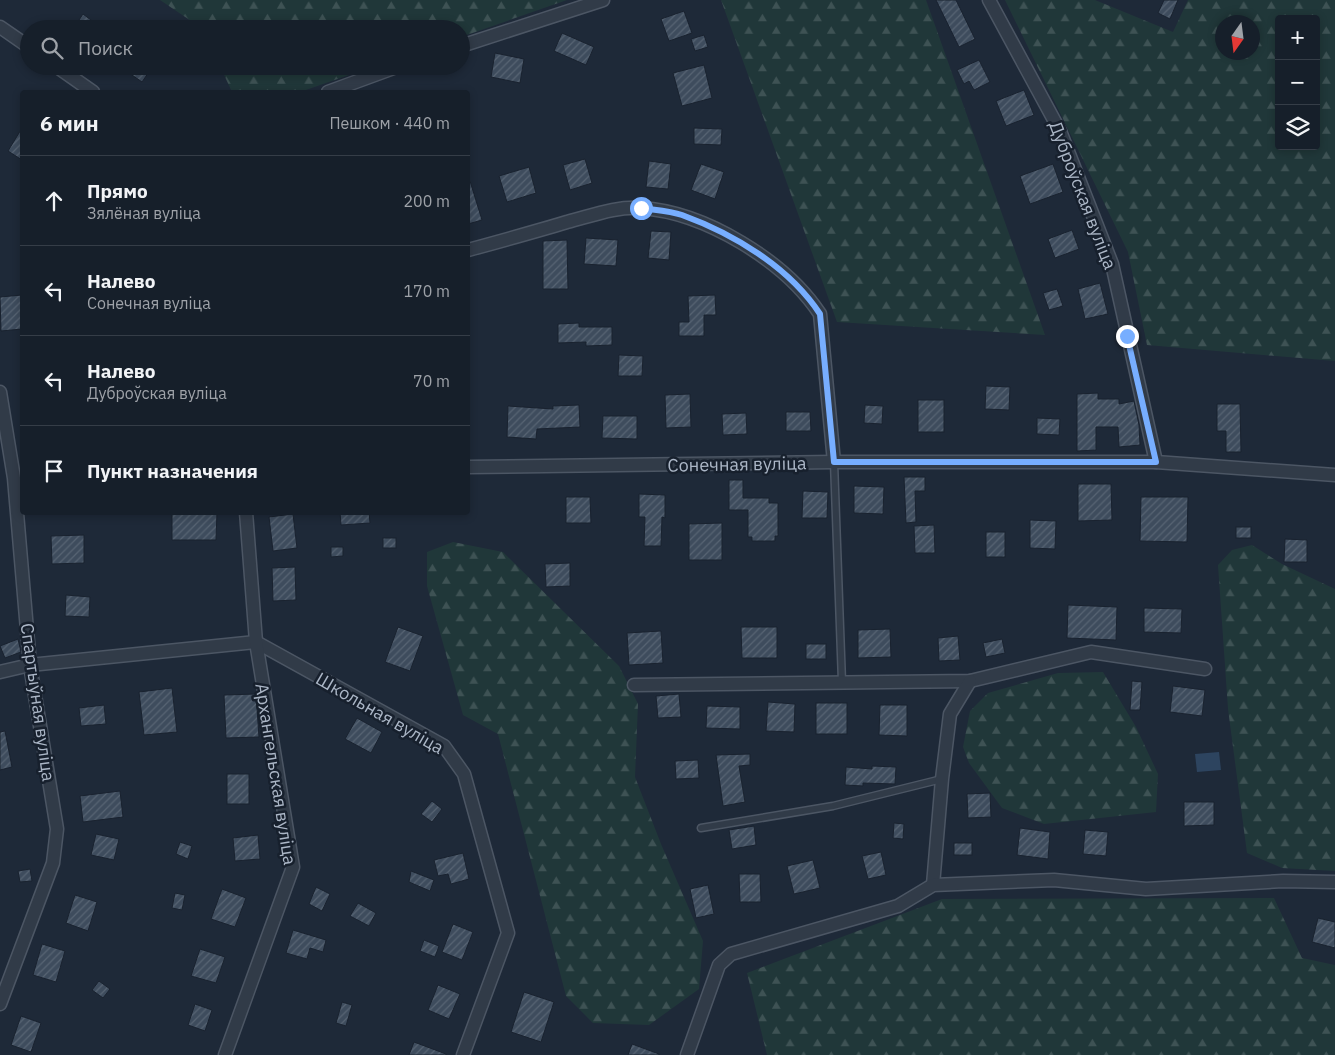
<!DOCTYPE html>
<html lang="ru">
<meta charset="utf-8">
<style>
body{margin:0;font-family:"IBM Plex Sans",sans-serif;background:#232c36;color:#f1f3f6}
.controls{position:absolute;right:15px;top:15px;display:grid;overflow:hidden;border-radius:5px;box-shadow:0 2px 8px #0003}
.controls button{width:45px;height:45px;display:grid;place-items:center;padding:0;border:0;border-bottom:1px solid #353d47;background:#161f2a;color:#f1f3f6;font:25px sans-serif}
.compass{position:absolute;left:1215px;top:15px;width:45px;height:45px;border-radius:50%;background:#161f2a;box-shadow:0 2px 8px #0003;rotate:194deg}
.stop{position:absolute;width:15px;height:15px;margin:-11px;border:4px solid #77aeff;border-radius:50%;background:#fff}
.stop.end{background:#77aeff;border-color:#fff;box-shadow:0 1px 5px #0008}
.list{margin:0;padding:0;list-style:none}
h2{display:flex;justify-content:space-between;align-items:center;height:65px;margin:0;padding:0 20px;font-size:21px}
h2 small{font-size:16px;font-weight:400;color:#9ea2a8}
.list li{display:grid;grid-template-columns:32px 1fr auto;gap:15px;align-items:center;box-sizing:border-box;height:90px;padding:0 20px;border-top:1px solid #353d47}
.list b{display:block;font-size:19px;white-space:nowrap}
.list p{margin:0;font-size:16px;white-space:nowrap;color:#9ea2a8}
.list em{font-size:16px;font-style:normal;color:#9ea2a8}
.icon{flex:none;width:28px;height:28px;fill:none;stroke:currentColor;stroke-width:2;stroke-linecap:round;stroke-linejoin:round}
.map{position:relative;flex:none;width:1335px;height:1055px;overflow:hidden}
.search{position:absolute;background:#161f2a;box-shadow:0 2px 8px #0003;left:20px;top:20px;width:450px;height:55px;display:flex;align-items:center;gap:12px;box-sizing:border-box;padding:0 18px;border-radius:28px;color:#9ea2a8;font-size:19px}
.panel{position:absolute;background:#161f2a;box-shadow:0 2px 8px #0003;left:20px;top:90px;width:450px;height:425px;border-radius:5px}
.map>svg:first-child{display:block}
.forest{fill:url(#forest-firs);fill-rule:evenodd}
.water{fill:#2d445f}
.building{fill:url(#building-hatch);stroke:#19222f}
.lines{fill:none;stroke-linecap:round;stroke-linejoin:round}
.service-casing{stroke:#4c5664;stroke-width:9}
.minor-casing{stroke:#4c5664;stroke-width:15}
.service{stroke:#313b48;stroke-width:6}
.minor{stroke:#313b48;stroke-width:12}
.route{stroke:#77aeff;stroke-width:6}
.labels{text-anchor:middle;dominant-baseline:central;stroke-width:5;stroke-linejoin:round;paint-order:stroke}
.street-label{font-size:18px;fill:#abb6c6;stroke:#17202d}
</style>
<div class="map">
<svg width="1335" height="1055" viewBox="0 0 1335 1055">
<defs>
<pattern id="forest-firs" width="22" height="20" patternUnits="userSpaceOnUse" patternTransform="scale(1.25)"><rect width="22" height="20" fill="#203739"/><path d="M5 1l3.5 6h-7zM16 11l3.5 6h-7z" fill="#3e5254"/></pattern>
<pattern id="building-hatch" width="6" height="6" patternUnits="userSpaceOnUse" patternTransform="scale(1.25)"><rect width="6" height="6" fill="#3e4c5d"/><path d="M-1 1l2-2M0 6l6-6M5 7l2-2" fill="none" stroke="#576473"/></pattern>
</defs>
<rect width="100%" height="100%" fill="#1e2938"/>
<g class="forest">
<path d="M 160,0 L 567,0 L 461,37 L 461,29 L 203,29 Z"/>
<path d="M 721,0 L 926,0 L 1045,335 L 837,322 Z"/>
<path d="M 1005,0 L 1095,0 L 1173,32 L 1188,0 L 1335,0 L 1335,361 L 1147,345 L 1128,252 ZM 1279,19 L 1316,19 L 1316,146 L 1279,146 ZM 1222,22 L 1252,22 L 1252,52 L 1222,52 Z"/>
<path d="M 220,66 L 375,66 L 300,92 L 232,92 Z"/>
<path d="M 453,542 L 503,552 L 619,666 L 638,704 L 635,777 L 661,844 L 703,941 L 699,989 L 649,1025 L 593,1023 L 566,996 L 498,734 L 463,715 L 427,586 L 427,552 Z"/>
<path d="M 1252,545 L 1282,564 L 1335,589 L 1335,871 L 1282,868 L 1247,853 L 1228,709 L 1218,565 L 1232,550 Z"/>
<path d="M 1103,672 L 1136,727 L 1158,774 L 1156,812 L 1044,824 L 1002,808 L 969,763 L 963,747 L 970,711 L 988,693 L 1058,673 Z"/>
<path d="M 1274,898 L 1302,958 L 1335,965 L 1335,1055 L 767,1055 L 747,973 L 942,899 Z"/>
</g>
<path class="water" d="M 1219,752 L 1221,770 L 1197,772 L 1195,754 Z"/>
<g class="building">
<path d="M 936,0 L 956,0 L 975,39 L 959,47 Z"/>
<path d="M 1164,0 L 1178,0 L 1170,19 L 1158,13 Z"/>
<path d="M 684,11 L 692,33 L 669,41 L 661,19 Z"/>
<path d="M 83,14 L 103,29 L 73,29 Z"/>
<path d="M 562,33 L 594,47 L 586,65 L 554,51 Z"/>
<path d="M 704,35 L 708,47 L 695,51 L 691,39 Z"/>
<path d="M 495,53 L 524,59 L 520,83 L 491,77 Z"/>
<path d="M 979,60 L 990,82 L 974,90 L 969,81 L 964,84 L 957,70 Z"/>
<path d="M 704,65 L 712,98 L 682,106 L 673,73 Z"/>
<path d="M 119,66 L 153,66 L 142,82 Z"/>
<path d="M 1024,90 L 1034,115 L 1006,126 L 996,101 Z"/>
<path d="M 22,128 L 22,160 L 8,151 Z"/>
<path d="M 694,128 L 722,129 L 721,145 L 694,144 Z"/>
<path d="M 585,159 L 592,183 L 570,190 L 563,165 Z"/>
<path d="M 649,161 L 671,164 L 668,189 L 646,187 Z"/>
<path d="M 701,164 L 724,172 L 715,199 L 691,190 Z"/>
<path d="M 1053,164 L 1063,192 L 1030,204 L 1020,176 Z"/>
<path d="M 529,167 L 536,193 L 507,202 L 499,176 Z"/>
<path d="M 470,181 L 482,220 L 468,224 L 468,182 Z"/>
<path d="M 1072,230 L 1079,249 L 1055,258 L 1048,239 Z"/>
<path d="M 651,231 L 671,232 L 669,260 L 648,258 Z"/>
<path d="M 586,238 L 618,240 L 616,266 L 584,264 Z"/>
<path d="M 567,240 L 568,289 L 543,289 L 543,241 Z"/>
<path d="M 1100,283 L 1108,314 L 1085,319 L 1078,289 Z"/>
<path d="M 1057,289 L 1063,306 L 1049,310 L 1043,293 Z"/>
<path d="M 22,295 L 22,329 L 1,331 L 0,297 Z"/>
<path d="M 715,295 L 716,315 L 704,315 L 704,336 L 679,336 L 679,322 L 689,322 L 688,296 Z"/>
<path d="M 579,323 L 579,327 L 612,327 L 612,345 L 586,346 L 586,342 L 558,343 L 558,324 Z"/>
<path d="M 619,355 L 643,356 L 642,376 L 618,376 Z"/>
<path d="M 986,386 L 1010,387 L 1009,410 L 985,409 Z"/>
<path d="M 1098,393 L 1098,399 L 1119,399 L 1119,404 L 1134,401 L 1139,425 L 1140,445 L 1119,447 L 1118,427 L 1096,427 L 1096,450 L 1077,451 L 1077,394 Z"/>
<path d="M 690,394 L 691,427 L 666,428 L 665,395 Z"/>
<rect x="918" y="400" width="26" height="32"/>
<path d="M 1217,404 L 1240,404 L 1241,452 L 1226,452 L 1226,431 L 1217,431 Z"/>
<path d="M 579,405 L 580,427 L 537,429 L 536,439 L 507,437 L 508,406 L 553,409 L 553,406 Z"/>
<path d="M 865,405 L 883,406 L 882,424 L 864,423 Z"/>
<path d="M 786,412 L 810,412 L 811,431 L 786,431 Z"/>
<path d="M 746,413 L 747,434 L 723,435 L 722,414 Z"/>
<path d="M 603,416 L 637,416 L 637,439 L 602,438 Z"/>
<path d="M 1037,418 L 1060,419 L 1059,435 L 1037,434 Z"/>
<path d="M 904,477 L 925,477 L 925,491 L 915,491 L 916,522 L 906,523 Z"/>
<path d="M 729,480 L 743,480 L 743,498 L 769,498 L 769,503 L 778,503 L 778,536 L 775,536 L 775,541 L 752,541 L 752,537 L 748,537 L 748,510 L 729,510 Z"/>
<path d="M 1078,484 L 1111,484 L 1112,520 L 1078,521 Z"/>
<path d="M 854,486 L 884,487 L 883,514 L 854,513 Z"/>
<path d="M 803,491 L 828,492 L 827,518 L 802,518 Z"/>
<path d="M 639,494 L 665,495 L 665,518 L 662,517 L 661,546 L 644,546 L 645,517 L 639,517 Z"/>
<path d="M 566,497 L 590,497 L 591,523 L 566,523 Z"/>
<path d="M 1141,497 L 1188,497 L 1187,542 L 1140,541 Z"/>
<path d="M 172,512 L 217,512 L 216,540 L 172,540 Z"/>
<path d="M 340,512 L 369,512 L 370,523 L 341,525 Z"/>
<path d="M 293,514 L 297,548 L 273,551 L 269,517 Z"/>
<path d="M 1030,520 L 1056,521 L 1055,549 L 1030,548 Z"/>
<path d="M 722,523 L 722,560 L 689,560 L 689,524 Z"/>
<path d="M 934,525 L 935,553 L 915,553 L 914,526 Z"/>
<rect x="1236" y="527" width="15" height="11"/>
<rect x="986" y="532" width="19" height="25"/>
<path d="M 84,535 L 84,563 L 52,564 L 51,536 Z"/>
<rect x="383" y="538" width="13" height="10"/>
<path d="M 1285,539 L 1307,540 L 1307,562 L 1284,562 Z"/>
<path d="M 331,547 L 343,547 L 343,556 L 331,557 Z"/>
<path d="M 570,563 L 570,586 L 546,587 L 545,564 Z"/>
<path d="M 295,567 L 296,600 L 273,601 L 272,568 Z"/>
<path d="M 66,595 L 90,597 L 89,617 L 65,616 Z"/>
<path d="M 1068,605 L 1117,607 L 1116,640 L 1067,638 Z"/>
<path d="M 1144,608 L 1182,609 L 1181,633 L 1144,632 Z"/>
<path d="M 398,627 L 423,636 L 410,671 L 385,662 Z"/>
<path d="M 741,627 L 777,627 L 777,658 L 742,658 Z"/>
<path d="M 890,629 L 891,657 L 858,658 L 858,630 Z"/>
<path d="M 661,631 L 663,663 L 629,665 L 627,633 Z"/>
<path d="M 958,636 L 960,660 L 939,661 L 938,638 Z"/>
<path d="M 18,639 L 21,652 L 5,658 L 0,646 Z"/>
<path d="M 1002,639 L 1005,653 L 986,657 L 983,643 Z"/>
<rect x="806" y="644" width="20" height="15"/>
<path d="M 1132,681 L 1142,682 L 1140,710 L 1130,710 Z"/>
<path d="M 1173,686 L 1205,690 L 1202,716 L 1170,712 Z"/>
<path d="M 172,688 L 177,732 L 144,735 L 139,692 Z"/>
<path d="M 256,694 L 259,737 L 226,738 L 224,695 Z"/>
<path d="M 679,694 L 681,717 L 658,718 L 656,696 Z"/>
<path d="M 768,702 L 795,704 L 794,732 L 766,731 Z"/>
<rect x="816" y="703" width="31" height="31"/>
<path d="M 104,705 L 106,724 L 81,726 L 79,708 Z"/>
<path d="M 880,705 L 907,705 L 907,736 L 879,735 Z"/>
<path d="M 707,706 L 740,707 L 740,729 L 706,728 Z"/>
<path d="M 357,718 L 382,732 L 371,753 L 345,739 Z"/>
<path d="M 5,731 L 12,767 L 0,770 L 0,732 Z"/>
<path d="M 750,754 L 750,765 L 739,766 L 745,802 L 723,806 L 716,755 Z"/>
<path d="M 698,760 L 699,778 L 676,779 L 675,761 Z"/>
<path d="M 872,766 L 896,767 L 895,784 L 863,783 L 863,786 L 845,785 L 846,767 L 872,769 Z"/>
<rect x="227" y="774" width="22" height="30"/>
<path d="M 120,791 L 123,817 L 83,822 L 80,796 Z"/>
<path d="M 990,793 L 991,817 L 968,818 L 967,794 Z"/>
<path d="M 432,801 L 442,809 L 432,822 L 421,814 Z"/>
<path d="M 1184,802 L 1214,802 L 1214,825 L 1184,826 Z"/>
<path d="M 894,823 L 904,824 L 903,839 L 893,838 Z"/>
<path d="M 754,826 L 756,845 L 732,849 L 729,830 Z"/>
<path d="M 1020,828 L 1050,832 L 1048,859 L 1017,855 Z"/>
<path d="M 1085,830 L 1108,832 L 1106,856 L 1083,854 Z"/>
<path d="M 96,834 L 119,839 L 114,860 L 91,855 Z"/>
<path d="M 258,835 L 260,859 L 235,861 L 233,838 Z"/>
<path d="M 180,842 L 192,846 L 188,859 L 176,854 Z"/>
<rect x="954" y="843" width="18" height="12"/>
<path d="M 881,852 L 886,875 L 868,879 L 862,856 Z"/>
<path d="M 463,853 L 469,879 L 451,884 L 448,874 L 438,876 L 434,860 Z"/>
<path d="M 813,860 L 820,888 L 794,894 L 787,866 Z"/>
<path d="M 30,869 L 32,881 L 20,882 L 18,871 Z"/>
<path d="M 411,871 L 434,880 L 430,891 L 409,882 Z"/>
<path d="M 739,874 L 760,874 L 761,902 L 740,902 Z"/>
<path d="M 708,885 L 714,914 L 696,918 L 690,889 Z"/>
<path d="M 316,887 L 330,894 L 322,911 L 309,904 Z"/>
<path d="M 222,889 L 246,898 L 235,927 L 211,919 Z"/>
<path d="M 175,893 L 185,895 L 182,910 L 172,908 Z"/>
<path d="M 75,895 L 97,902 L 88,931 L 66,923 Z"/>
<path d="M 358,903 L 376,913 L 369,926 L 350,916 Z"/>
<path d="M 1318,918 L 1335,922 L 1335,948 L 1312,942 Z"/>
<path d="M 453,924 L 473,932 L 462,960 L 442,952 Z"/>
<path d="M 293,930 L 326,940 L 323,952 L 310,948 L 307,959 L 286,953 Z"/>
<path d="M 424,940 L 439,946 L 435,957 L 420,951 Z"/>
<path d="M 42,944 L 65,951 L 56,982 L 33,975 Z"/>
<path d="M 200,949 L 225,957 L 216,983 L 191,976 Z"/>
<path d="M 99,981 L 110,989 L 103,998 L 92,990 Z"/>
<path d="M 438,985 L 460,994 L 449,1019 L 428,1010 Z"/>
<path d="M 524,992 L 554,1002 L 541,1042 L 511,1032 Z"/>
<path d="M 342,1002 L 352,1005 L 346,1026 L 336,1023 Z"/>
<path d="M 195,1004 L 212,1010 L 205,1031 L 188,1025 Z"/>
<path d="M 21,1016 L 41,1023 L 31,1052 L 11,1045 Z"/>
<path d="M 414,1042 L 446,1054 L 446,1055 L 409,1055 Z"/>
<path d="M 632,1044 L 659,1054 L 659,1055 L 628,1055 Z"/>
</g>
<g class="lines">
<defs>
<g id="service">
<path d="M 834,462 L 842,682"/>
<path d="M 701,828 L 833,806 L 942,779"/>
</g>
<g id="minor">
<path d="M 989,0 L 1060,131 L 1112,264 L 1156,462"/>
<path d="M 0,27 L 29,47"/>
<path d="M 461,46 L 603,0"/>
<path d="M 56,66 L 93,92"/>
<path d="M 328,92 L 399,66"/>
<path d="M 468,250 C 501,241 534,232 567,222 C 591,216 616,206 641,208 C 705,212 785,261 820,314 L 834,462"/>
<path d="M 0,392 L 14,478 L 30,665 L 57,829 L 53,863 L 0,1004"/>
<path d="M 468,467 L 834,462 L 1156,462 L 1335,475"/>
<path d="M 0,672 L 30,665 L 256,642 L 444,746 L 464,774 L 508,933 L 463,1055"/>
<path d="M 634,685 L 970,681 L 1091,652 L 1205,669"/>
<path d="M 933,885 L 942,779 L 950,714 L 970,681"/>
<path d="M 225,1055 L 293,867 L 256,642 L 246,512"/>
<path d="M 687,1055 L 719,965 L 731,954 L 898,906 L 933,885 L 1054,880 L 1146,889 L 1283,881 L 1335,882"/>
</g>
</defs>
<use href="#service" class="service-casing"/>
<use href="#minor" class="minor-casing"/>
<use href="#service" class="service"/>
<use href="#minor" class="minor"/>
</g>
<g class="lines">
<path class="route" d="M 641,208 C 654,210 670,211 682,215 C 734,234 789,267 820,314 L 834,462 L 1156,462 L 1127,336"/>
</g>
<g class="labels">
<g class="street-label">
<text transform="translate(1083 195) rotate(69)">Дуброўская вуліца</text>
<text transform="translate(737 464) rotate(-1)">Сонечная вуліца</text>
<text transform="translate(38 702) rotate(82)">Спартыўная вуліца</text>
<text transform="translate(380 713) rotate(30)">Школьная вуліца</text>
<text transform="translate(276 774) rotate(81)">Архангельская вуліца</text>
</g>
</g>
</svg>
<div class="controls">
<button>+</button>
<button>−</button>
<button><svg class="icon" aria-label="layers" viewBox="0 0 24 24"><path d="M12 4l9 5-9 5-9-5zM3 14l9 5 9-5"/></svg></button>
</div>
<svg class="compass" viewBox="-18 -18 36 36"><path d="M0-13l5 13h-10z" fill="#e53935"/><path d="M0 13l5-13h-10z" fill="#9ea2a8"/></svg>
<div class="stop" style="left:641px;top:208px"></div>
<div class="stop end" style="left:1127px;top:336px"></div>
<div class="search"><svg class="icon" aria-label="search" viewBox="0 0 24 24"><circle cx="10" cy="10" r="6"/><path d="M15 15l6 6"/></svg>Поиск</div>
<section class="panel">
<h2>6 мин<small>Пешком · 440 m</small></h2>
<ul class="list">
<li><svg class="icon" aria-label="ahead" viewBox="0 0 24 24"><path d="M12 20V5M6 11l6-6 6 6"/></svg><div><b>Прямо</b><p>Зялёная вуліца</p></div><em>200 m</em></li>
<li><svg class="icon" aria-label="left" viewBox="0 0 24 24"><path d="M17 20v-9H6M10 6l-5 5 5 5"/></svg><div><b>Налево</b><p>Сонечная вуліца</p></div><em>170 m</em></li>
<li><svg class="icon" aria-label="left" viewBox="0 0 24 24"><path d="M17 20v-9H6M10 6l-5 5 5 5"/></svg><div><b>Налево</b><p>Дуброўская вуліца</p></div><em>70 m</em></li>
<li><svg class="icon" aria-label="arrive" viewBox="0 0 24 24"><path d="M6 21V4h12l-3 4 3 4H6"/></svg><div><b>Пункт назначения</b></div></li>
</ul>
</section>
</div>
